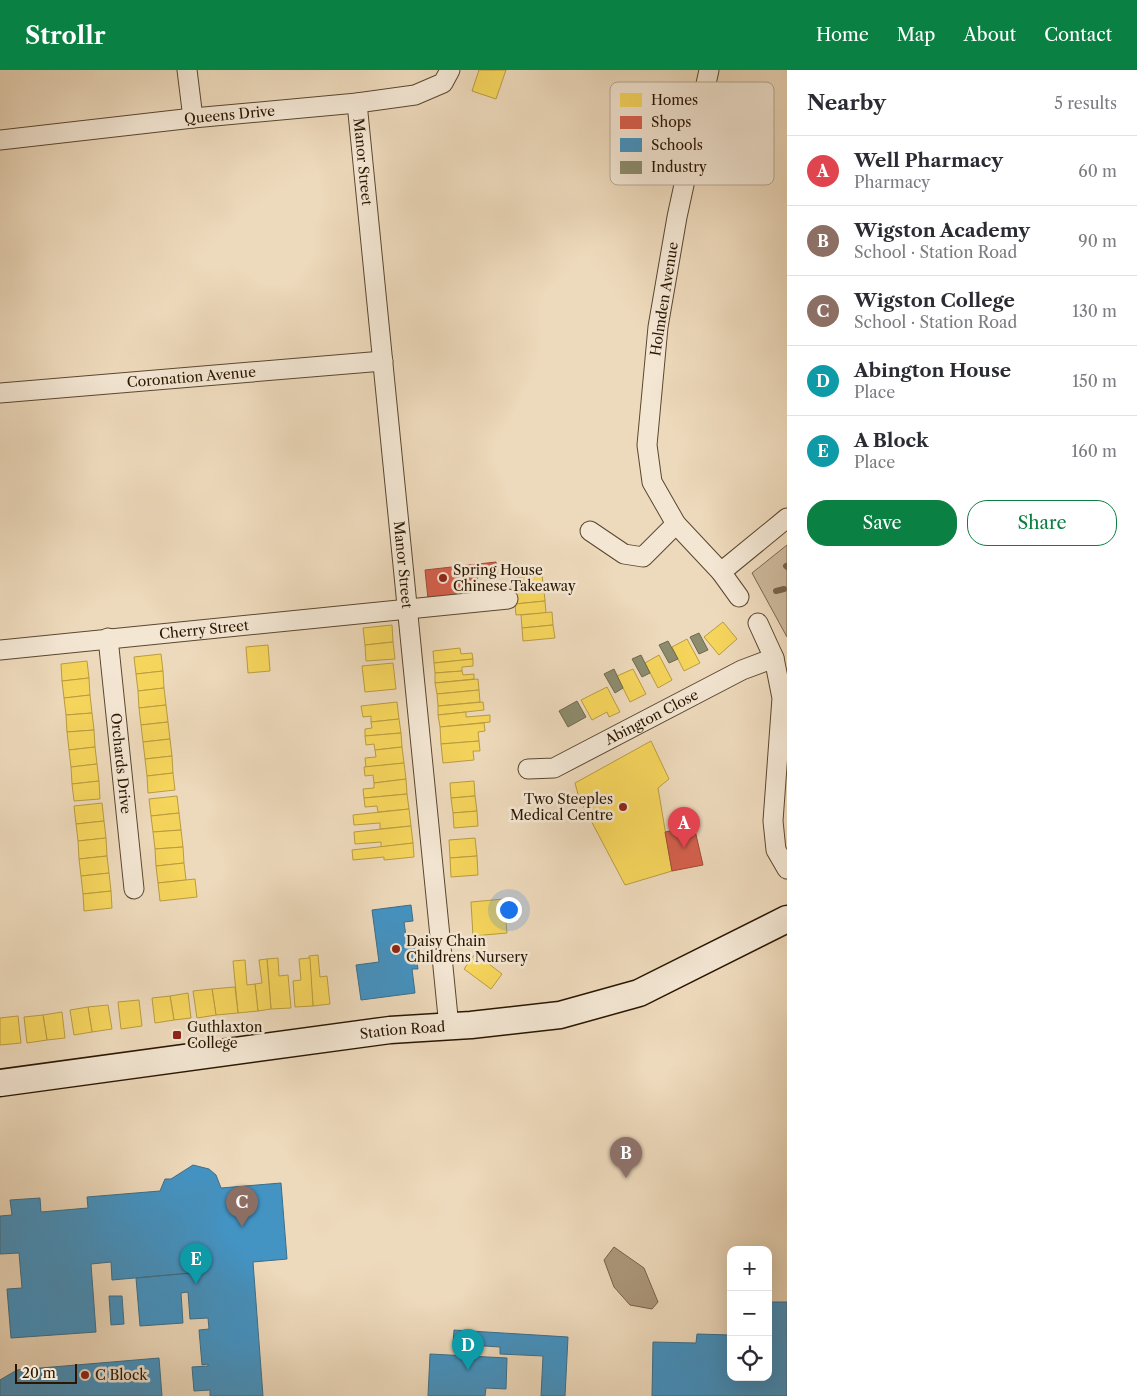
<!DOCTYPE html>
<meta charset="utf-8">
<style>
body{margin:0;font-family:"Libre Caslon Text",serif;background:#f7f7f7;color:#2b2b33}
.controls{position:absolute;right:15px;bottom:15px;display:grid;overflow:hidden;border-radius:10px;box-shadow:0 5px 20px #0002}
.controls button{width:45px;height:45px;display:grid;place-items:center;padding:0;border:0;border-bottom:1px solid #e1e1e2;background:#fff;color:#2b2b33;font:25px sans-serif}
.scale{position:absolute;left:15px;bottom:12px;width:62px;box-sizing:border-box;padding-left:5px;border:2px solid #2a1600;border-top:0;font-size:14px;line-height:18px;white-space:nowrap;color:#2a1600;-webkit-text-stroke:4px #f3e6d3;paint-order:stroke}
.you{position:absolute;left:508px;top:839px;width:18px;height:18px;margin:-12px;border:4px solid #fff;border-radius:50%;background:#1a73e8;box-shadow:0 0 0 8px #1a73e833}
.badge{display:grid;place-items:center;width:32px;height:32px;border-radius:50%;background:#0b8043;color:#fff;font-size:16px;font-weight:700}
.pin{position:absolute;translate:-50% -41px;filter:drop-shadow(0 1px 2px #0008)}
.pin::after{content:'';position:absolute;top:26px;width:18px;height:15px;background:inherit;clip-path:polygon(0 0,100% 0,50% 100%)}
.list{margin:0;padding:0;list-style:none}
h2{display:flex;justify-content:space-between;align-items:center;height:65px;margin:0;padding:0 20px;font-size:21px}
h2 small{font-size:16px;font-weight:400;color:#7c7c81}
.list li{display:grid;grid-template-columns:32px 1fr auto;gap:15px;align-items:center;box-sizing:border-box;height:70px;padding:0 20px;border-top:1px solid #e1e1e2}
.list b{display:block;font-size:19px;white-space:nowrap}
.list p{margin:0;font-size:16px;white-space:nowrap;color:#7c7c81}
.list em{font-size:16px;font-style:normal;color:#7c7c81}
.actions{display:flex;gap:10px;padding:15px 20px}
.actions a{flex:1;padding:11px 0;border:1px solid #0b8043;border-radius:20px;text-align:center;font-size:18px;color:#0b8043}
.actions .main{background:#0b8043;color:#fff}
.icon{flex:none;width:28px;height:28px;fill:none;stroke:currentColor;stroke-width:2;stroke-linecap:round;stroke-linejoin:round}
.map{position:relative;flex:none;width:787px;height:1326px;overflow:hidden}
header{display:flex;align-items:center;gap:30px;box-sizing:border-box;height:70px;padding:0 25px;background:#0b8043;color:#fff}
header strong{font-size:24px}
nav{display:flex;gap:28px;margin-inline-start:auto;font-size:18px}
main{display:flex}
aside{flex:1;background:#fff}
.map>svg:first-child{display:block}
.green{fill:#ccb89b;stroke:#7b674e}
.water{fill:#ab977b;stroke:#77634a}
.homes{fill:#f6d55c;stroke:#b99c40}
.shops{fill:#d6604d;stroke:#a24a36}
.schools{fill:#4393c3;stroke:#3c6e88}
.industry{fill:#8c8c6e;stroke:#6f694d}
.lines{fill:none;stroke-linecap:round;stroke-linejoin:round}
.stream{stroke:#77634a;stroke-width:6}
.street-casing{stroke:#5b472f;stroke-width:21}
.secondary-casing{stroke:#2a1600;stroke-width:29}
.street{stroke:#f3e6d3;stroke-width:19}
.secondary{stroke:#f3e6d3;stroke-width:26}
.poi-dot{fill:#8f2418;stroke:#f3e6d3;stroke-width:2}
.labels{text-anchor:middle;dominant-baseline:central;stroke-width:5;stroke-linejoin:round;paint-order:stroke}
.street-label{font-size:14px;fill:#2a1600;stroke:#f3e6d3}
.poi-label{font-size:14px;fill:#2a1600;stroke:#f3e6d3;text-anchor:start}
.key{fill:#f3e6d3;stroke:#b7a894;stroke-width:1}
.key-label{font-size:14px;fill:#2a1600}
</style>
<header>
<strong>Strollr</strong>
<nav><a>Home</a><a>Map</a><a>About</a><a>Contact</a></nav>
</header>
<main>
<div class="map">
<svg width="787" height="1326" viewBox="0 0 787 1326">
<rect width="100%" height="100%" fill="#edd9bb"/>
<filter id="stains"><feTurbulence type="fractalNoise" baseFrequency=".004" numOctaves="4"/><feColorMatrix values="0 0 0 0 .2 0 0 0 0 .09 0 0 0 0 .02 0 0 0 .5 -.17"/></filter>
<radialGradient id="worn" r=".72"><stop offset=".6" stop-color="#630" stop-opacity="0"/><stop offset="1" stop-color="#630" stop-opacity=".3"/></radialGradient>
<path class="green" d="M 787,475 L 787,567 L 752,503 Z"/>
<path class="water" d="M 614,1177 L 644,1198 L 658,1232 L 652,1239 L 630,1235 L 614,1217 L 604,1190 Z"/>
<g class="homes">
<path d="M 479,0 L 506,0 L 496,29 L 472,21 Z"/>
<path d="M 542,505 L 544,521 L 515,523 L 514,508 Z"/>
<path d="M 544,521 L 545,531 L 515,534 L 514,523 Z"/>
<path d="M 545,531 L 546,543 L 516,545 L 515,534 Z"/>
<path d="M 552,542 L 553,555 L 522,558 L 521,545 Z"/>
<path d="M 723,552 L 737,569 L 719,585 L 704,567 Z"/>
<path d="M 392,555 L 393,572 L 365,575 L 363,558 Z"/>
<path d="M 553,555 L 555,568 L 523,571 L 522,558 Z"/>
<path d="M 687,569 L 700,593 L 684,601 L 672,577 Z"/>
<path d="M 393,572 L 395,589 L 366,591 L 365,575 Z"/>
<path d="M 268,575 L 270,601 L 248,603 L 246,577 Z"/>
<path d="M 460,578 L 461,584 L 472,583 L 473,589 L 434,593 L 433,581 Z"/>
<path d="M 161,584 L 163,601 L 136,604 L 134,587 Z"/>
<path d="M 659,585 L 672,610 L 658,618 L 645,593 Z"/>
<path d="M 473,589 L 473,596 L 462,597 L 462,601 L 435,603 L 434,593 Z"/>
<path d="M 87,591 L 89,608 L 62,611 L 61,594 Z"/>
<path d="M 393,593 L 396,619 L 365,622 L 362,596 Z"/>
<path d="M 633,599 L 646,624 L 630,632 L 617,606 Z"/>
<path d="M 163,601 L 164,618 L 138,621 L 136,604 Z"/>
<path d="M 462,601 L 463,605 L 474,604 L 474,609 L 435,613 L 435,603 Z"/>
<path d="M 89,608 L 90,625 L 64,628 L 62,611 Z"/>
<path d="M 478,609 L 479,620 L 437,624 L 435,613 Z"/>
<path d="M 607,617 L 620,642 L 609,647 L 607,642 L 592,650 L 581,630 Z"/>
<path d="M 164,618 L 166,635 L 139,638 L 138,621 Z"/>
<path d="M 479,620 L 480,632 L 438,636 L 437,624 Z"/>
<path d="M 90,625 L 92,643 L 66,645 L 64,628 Z"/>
<path d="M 397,632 L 399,649 L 371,652 L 371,646 L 363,647 L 361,636 Z"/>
<path d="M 483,632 L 484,640 L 438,645 L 438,636 Z"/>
<path d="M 166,635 L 168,652 L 141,655 L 139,638 Z"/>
<path d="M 466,642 L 466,647 L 490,645 L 490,652 L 440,657 L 438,645 Z"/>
<path d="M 92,643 L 94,660 L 67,662 L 66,645 Z"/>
<path d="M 399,649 L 401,663 L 365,666 L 365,659 L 372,658 L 371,652 Z"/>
<path d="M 168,652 L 170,669 L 143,672 L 141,655 Z"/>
<path d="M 484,653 L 485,661 L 478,662 L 479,671 L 441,674 L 440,657 Z"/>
<path d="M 94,660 L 95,677 L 69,680 L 67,662 Z"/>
<path d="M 401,663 L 402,677 L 375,680 L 374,674 L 366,675 L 365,666 Z"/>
<path d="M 170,669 L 172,686 L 145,689 L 143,672 Z"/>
<path d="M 479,671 L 480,681 L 473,681 L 474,690 L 443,693 L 441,674 Z"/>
<path d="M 651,671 L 669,709 L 658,718 L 672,801 L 625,815 L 579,728 L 575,713 Z"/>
<path d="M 95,677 L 97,694 L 71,697 L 69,680 Z"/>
<path d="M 402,677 L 404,693 L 366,697 L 365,688 L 376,687 L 375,680 Z"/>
<path d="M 172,686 L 173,703 L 147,706 L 145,689 Z"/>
<path d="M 404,693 L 406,709 L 374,713 L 373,705 L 365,706 L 364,697 Z"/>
<path d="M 97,694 L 99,711 L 72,714 L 71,697 Z"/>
<path d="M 173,703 L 175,720 L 148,723 L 147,706 Z"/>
<path d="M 406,709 L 407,724 L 364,728 L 363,719 L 374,718 L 374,713 Z"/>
<path d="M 99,711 L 100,729 L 74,731 L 72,714 Z"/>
<path d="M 474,711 L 475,726 L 451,728 L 450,713 Z"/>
<path d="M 407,724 L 409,739 L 378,742 L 377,736 L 365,737 L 364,728 Z"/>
<path d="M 177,726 L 179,743 L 151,746 L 149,729 Z"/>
<path d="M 475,726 L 477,741 L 453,743 L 451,728 Z"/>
<path d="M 102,733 L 104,751 L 76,754 L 74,736 Z"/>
<path d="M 409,739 L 411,756 L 380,759 L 380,753 L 354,755 L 353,745 Z"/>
<path d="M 477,741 L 478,756 L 454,758 L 453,743 Z"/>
<path d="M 179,743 L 181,760 L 153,762 L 151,746 Z"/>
<path d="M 104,751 L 106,768 L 78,771 L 76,754 Z"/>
<path d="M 411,756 L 413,773 L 381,777 L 381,772 L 355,774 L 354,762 Z"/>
<path d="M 181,760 L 183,777 L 155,779 L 153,762 Z"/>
<path d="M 106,768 L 107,786 L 79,789 L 78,771 Z"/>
<path d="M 475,768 L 477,786 L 450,788 L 449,770 Z"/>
<path d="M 413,773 L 414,787 L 384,790 L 384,787 L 353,790 L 352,780 Z"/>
<path d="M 183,777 L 184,793 L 156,796 L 155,779 Z"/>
<path d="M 107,786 L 109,803 L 81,806 L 79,789 Z"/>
<path d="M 477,786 L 478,805 L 451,807 L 450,788 Z"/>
<path d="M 184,793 L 186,810 L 158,813 L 156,796 Z"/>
<path d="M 109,803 L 111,821 L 83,824 L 81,806 Z"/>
<path d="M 195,809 L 197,827 L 160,831 L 158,813 Z"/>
<path d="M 111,821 L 112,838 L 84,841 L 83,824 Z"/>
<path d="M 504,829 L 507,863 L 473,866 L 471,832 Z"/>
<path d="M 480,877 L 494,888 L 489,894 L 502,904 L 491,919 L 464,899 Z"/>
<path d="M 318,885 L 320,907 L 327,906 L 330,934 L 313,936 L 309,886 Z"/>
<path d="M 278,888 L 279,906 L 288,905 L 291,938 L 271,939 L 267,889 Z"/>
<path d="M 310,888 L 313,936 L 295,937 L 293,911 L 301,910 L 299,889 Z"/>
<path d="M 267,889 L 271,939 L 258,941 L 255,914 L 262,913 L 259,890 Z"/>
<path d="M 245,890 L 247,915 L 255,914 L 258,941 L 238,943 L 233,891 Z"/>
<path d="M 235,917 L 238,943 L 216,945 L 212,919 Z"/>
<path d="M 212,919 L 216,945 L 197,948 L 193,921 Z"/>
<path d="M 188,923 L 191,948 L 174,950 L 170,926 Z"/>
<path d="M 170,926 L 174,950 L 155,953 L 152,928 Z"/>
<path d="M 139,930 L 142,956 L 121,959 L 118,932 Z"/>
<path d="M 108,935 L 112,959 L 92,962 L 88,937 Z"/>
<path d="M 88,937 L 92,962 L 74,965 L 70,940 Z"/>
<path d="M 62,942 L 65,968 L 47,970 L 43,945 Z"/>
<path d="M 43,945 L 47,970 L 27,973 L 24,947 Z"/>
<path d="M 18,946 L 21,973 L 0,975 L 0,948 Z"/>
</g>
<g class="shops">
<path d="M 496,492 L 497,505 L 477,507 L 479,523 L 428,529 L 425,500 Z"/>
<path d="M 694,756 L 703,795 L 672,801 L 665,762 Z"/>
</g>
<g class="schools">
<path d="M 411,835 L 413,851 L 404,852 L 406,866 L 413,866 L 418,899 L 412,899 L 415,923 L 361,930 L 356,895 L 379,892 L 372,840 Z"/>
<path d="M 193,1095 L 209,1099 L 216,1105 L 221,1118 L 281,1113 L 287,1189 L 253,1192 L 263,1326 L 210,1326 L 210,1320 L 194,1321 L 192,1297 L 208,1296 L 208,1294 L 202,1295 L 199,1260 L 209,1259 L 208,1248 L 190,1249 L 188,1222 L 181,1223 L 183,1253 L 140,1256 L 136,1208 L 191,1203 L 112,1210 L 111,1192 L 91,1194 L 96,1262 L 11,1268 L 7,1219 L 22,1218 L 19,1183 L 0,1184 L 0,1146 L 12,1145 L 10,1130 L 40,1128 L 41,1142 L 88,1138 L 87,1127 L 160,1121 L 165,1109 L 171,1109 Z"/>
<path d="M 109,1226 L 122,1226 L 124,1254 L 111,1255 Z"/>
<path d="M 768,1232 L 787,1232 L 787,1326 L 652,1326 L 653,1272 L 696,1273 L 697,1264 L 731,1265 L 731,1307 L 768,1307 Z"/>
<path d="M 454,1260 L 568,1267 L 565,1326 L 541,1326 L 543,1286 L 500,1284 L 500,1277 L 453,1274 Z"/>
<path d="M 430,1284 L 507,1288 L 506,1319 L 486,1318 L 485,1326 L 428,1326 Z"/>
<path d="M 159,1288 L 162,1326 L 0,1326 L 0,1310 L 17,1300 Z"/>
</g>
<g class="industry">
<path d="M 699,563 L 708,580 L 699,584 L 690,567 Z"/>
<path d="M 668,571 L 678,589 L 669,593 L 659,575 Z"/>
<path d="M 641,585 L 650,603 L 642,607 L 632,589 Z"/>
<path d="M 614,599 L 623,618 L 615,623 L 604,604 Z"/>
<path d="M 577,631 L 586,647 L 568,657 L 559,641 Z"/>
</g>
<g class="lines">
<g class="stream">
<path d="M 786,496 L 787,497"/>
<path d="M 776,521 L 784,519"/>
</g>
<defs>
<g id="street">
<path d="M 187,0 L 193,48"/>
<path d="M 709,0 L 677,147 L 658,257 L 647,375 L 652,412 L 676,454 L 721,502 L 739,527"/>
<path id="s1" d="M 357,33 L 449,957"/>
<path id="s2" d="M 0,70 L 193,48 L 357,33 L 415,25 L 443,13 L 450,0"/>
<path id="s3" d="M 0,323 L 383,291"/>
<path d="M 590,461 L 624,484 L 643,487 L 676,454"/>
<path d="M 721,502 L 787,448"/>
<path d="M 758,553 L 774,588 L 782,628 L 773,751 L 776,780 L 787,799"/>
<path id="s4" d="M 108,568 L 134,819"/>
<path id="s5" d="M 0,580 L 508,529"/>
<path id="s6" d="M 528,699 L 554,698 L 742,600 L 774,588"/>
</g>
<g id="secondary">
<path id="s7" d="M 0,1013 L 390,960 L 471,955 L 560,945 L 639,923 L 787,849"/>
</g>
</defs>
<use href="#street" class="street-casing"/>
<use href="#secondary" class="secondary-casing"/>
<use href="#street" class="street"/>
<use href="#secondary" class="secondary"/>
</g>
<g class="poi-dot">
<circle cx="443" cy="508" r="5"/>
<circle cx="623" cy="737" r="5"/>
<circle cx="396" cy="879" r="5"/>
<rect x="172" y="960" width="10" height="10" rx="2.5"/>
<circle cx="85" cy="1305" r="5"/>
</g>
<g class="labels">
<g class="street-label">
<text stroke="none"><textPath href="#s2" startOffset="231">Queens Drive</textPath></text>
<text stroke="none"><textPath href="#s1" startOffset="59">Manor Street</textPath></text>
<text transform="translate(664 229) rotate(-81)">Holmden Avenue</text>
<text stroke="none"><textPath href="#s3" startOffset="192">Coronation Avenue</textPath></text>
<text stroke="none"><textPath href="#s1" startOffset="464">Manor Street</textPath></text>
<text stroke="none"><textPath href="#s5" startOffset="205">Cherry Street</textPath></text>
<text stroke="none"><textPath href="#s6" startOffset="136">Abington Close</textPath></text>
<text stroke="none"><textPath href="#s4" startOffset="126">Orchards Drive</textPath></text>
<text stroke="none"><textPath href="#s7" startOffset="406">Station Road</textPath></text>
</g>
<g class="poi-label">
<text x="453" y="500">Spring House<tspan x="453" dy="16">Chinese Takeaway</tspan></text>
<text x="613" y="729" text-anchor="end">Two Steeples<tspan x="613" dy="16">Medical Centre</tspan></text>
<text x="406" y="871">Daisy Chain<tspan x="406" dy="16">Childrens Nursery</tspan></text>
<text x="187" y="957">Guthlaxton<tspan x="187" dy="16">College</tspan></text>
<text x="95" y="1305">C Block</text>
</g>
</g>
<rect x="610" y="12" width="164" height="103" rx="8" class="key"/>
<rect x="620" y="23" width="22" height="14" fill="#f6d55c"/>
<rect x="620" y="46" width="22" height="13" fill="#d6604d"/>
<rect x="620" y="68" width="22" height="14" fill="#4393c3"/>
<rect x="620" y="91" width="22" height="13" fill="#8c8c6e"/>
<g class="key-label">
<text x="651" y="35">Homes</text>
<text x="651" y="57">Shops</text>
<text x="651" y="80">Schools</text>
<text x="651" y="102">Industry</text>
</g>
<rect width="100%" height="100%" filter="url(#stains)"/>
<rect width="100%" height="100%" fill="url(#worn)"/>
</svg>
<div class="controls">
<button>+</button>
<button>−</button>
<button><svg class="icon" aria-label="locate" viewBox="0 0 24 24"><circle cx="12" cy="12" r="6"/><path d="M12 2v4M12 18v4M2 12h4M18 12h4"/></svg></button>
</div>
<div class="scale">20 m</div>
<div class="you"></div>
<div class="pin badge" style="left:684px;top:778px;background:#e0444e">A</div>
<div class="pin badge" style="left:626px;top:1108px;background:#8d6e63">B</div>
<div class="pin badge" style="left:242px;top:1157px;background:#8d6e63">C</div>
<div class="pin badge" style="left:468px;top:1300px;background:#0f9aa8">D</div>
<div class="pin badge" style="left:196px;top:1214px;background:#0f9aa8">E</div>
</div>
<aside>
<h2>Nearby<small>5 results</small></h2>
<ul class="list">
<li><span class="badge" style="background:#e0444e">A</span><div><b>Well Pharmacy</b><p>Pharmacy</p></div><em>60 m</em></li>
<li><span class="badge" style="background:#8d6e63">B</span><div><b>Wigston Academy</b><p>School · Station Road</p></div><em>90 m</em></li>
<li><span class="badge" style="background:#8d6e63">C</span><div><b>Wigston College</b><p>School · Station Road</p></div><em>130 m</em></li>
<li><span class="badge" style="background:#0f9aa8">D</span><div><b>Abington House</b><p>Place</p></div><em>150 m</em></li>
<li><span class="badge" style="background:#0f9aa8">E</span><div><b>A Block</b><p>Place</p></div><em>160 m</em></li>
</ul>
<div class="actions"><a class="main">Save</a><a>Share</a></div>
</aside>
</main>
